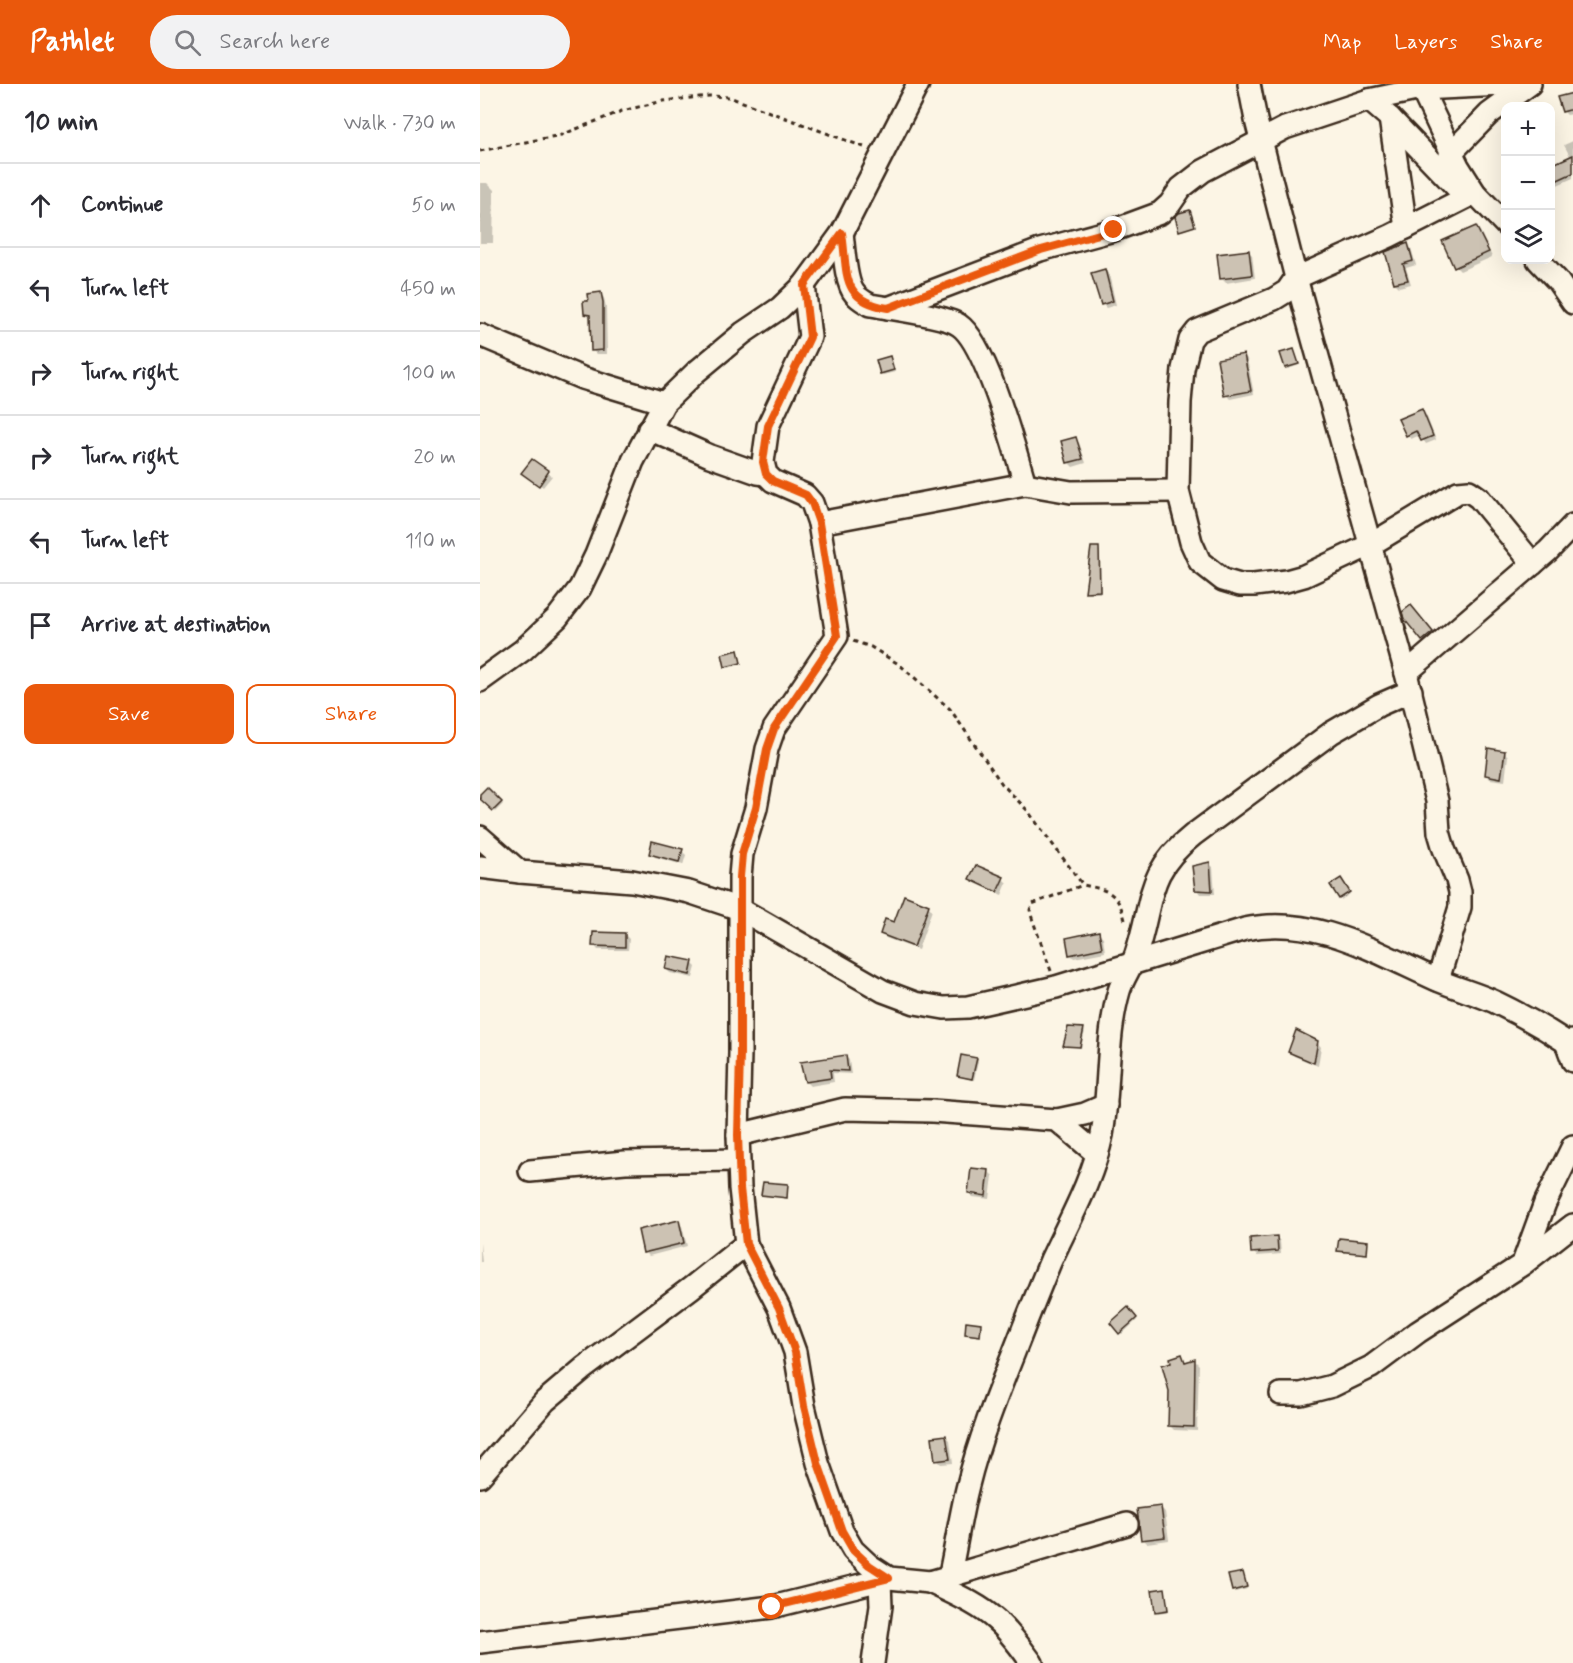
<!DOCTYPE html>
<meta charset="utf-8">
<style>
body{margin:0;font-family:Mynerve,sans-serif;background:#f2f2f3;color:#2b2b33}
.controls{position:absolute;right:18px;top:18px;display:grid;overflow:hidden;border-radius:12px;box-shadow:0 6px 24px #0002}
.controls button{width:54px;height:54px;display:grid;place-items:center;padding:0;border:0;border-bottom:2px solid #e1e1e2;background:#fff;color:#2b2b33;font:30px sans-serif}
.stop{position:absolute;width:18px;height:18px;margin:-14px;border:4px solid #ea580c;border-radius:50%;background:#fff}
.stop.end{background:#ea580c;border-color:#fff;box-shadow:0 2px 6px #0008}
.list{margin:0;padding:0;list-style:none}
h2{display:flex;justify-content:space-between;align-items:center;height:78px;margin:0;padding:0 24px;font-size:26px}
h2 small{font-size:20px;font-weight:400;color:#7c7c81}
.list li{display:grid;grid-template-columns:39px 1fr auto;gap:18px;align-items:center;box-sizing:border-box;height:84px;padding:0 24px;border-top:2px solid #e1e1e2}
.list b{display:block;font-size:22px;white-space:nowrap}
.list em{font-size:20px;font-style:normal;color:#7c7c81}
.actions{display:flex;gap:12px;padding:18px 24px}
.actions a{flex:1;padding:14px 0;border:2px solid #ea580c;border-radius:12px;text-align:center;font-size:21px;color:#ea580c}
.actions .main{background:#ea580c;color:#fff}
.icon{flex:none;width:33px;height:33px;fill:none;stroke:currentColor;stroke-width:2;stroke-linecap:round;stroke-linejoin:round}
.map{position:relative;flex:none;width:1093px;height:1579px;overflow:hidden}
header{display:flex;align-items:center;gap:36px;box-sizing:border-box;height:84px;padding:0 30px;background:#ea580c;color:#fff}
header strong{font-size:28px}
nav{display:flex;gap:33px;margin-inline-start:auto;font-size:21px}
.search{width:420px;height:54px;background:#f2f2f3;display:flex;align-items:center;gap:15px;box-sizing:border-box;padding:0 21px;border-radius:33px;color:#7c7c81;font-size:22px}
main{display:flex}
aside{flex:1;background:#fff}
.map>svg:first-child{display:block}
.shadow{fill:#0003}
.building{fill:#ccc2b3;stroke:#3b2a1e;stroke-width:1.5}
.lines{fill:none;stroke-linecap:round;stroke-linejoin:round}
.street-casing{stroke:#3b2a1e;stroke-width:26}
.path{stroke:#3b2a1e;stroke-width:3;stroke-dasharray:4.5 4.5;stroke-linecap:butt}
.street{stroke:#fcf5e5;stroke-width:21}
.route{stroke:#ea580c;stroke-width:8}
</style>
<header>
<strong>Pathlet</strong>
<div class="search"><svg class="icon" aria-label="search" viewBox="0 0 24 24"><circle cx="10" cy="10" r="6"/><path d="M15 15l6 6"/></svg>Search here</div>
<nav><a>Map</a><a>Layers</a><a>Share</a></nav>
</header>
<main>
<aside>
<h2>10 min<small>Walk · 730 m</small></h2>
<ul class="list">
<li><svg class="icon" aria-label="ahead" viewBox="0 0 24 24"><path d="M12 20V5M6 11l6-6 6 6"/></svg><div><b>Continue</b></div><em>50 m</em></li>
<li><svg class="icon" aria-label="left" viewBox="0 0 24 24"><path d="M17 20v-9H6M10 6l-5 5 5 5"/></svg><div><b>Turn left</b></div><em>450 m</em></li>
<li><svg class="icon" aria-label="right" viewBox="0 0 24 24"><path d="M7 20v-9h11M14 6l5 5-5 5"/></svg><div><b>Turn right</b></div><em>100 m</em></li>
<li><svg class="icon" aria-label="right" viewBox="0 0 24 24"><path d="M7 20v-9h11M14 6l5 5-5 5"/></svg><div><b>Turn right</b></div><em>20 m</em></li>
<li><svg class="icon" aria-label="left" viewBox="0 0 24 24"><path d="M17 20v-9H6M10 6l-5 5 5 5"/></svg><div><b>Turn left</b></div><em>110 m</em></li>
<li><svg class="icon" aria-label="arrive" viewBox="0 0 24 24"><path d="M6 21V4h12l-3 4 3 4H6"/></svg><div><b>Arrive at destination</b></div></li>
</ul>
<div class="actions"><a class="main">Save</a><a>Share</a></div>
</aside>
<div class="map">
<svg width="1093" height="1579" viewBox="0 0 1093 1579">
<rect width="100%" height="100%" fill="#fcf5e5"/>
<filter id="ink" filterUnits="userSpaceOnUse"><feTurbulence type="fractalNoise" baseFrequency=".0167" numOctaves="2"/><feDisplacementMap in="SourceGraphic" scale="12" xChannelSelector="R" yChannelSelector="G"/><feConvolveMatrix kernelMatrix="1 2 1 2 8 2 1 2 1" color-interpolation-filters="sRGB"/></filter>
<g filter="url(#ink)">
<g class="shadow">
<path d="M 1093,10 L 1093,30 L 1087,31 L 1083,27 L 1079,14 Z"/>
<path d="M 1093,57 L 1093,94 L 1075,102 L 1070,95 L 1070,82 L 1091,74 L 1084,61 Z"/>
<path d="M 0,99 L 7,99 L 14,106 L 13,159 L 0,159 Z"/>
<path d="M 710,128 L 715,143 L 702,147 L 700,146 Z"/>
<path d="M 996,143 L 1000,147 L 1012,173 L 980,187 L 976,183 L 964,158 Z"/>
<path d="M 927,161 L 931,164 L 936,181 L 926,184 L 931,200 L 919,203 L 915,199 Z"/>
<path d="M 768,167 L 772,171 L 775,194 L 746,199 L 742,195 Z"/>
<path d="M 625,186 L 629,190 L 636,221 L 626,224 L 622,220 Z"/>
<path d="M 120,210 L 124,214 L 126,223 L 127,270 L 116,270 L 112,266 L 111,234 L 105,230 L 109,218 Z"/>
<path d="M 814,267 L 819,281 L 808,285 L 806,283 Z"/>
<path d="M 763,271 L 767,275 L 774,310 L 750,315 L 746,311 Z"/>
<path d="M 410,274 L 415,288 L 403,291 L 401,289 Z"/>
<path d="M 942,327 L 946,331 L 956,356 L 946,360 L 940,351 L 931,355 L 927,351 Z"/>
<path d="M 595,355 L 599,359 L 606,379 L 593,383 L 589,379 Z"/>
<path d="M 52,377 L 72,392 L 63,403 L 44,389 Z"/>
<path d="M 619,465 L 620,467 L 621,509 L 608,509 L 607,508 Z"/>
<path d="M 935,527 L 956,553 L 947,560 L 925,534 Z"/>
<path d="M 258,568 L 262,580 L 248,584 L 247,582 Z"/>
<path d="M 1024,668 L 1028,672 L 1025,697 L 1010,695 L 1006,690 Z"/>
<path d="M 7,705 L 23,720 L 15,728 L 0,712 Z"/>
<path d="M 202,767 L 206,771 L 203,781 L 175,773 L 171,769 Z"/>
<path d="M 729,779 L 733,783 L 735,810 L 720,810 L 716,805 Z"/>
<path d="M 491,795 L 523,795 L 527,799 L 522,811 L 495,799 Z"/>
<path d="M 863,798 L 870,810 L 861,816 L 860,814 Z"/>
<path d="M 448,822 L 452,826 L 438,866 L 406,854 L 402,850 L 415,840 Z"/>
<path d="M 618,849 L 623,853 L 625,868 L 594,874 L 590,870 Z"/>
<path d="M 145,851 L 149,855 L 148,866 L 118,866 L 114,861 Z"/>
<path d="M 212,879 L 216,883 L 213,894 L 190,889 L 186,885 Z"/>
<path d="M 603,945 L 605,947 L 601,964 L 584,961 Z"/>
<path d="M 837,958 L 841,963 L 838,982 L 814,972 L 810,968 Z"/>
<path d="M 365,972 L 369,976 L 371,990 L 353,989 L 354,998 L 330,1002 L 326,998 Z"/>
<path d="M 496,976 L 498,977 L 494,996 L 480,993 L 478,992 Z"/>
<path d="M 509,1088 L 513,1092 L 510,1115 L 493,1113 L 489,1109 Z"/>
<path d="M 307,1102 L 308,1103 L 308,1115 L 283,1111 Z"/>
<path d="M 198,1138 L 202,1142 L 207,1162 L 169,1172 L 165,1168 Z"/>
<path d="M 796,1153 L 800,1157 L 801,1170 L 777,1172 L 773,1168 Z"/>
<path d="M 887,1158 L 888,1171 L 859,1167 Z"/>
<path d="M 0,1159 L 2,1178 L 0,1178 Z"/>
<path d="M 648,1225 L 657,1236 L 642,1250 L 632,1240 Z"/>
<path d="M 500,1240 L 502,1242 L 501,1253 L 486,1250 Z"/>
<path d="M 702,1272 L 707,1279 L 715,1277 L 719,1281 L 717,1347 L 694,1346 L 690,1342 L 693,1280 Z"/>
<path d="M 466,1352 L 470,1356 L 473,1379 L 461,1380 L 457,1376 Z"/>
<path d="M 681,1424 L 685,1428 L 689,1456 L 667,1459 L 663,1455 Z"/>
<path d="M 763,1489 L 767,1505 L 755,1508 L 753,1506 Z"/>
<path d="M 685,1506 L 689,1527 L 678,1529 L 676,1527 Z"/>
</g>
<g class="building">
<path d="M 1093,9 L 1093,25 L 1082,28 L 1077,13 Z"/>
<path d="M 1093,71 L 1093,89 L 1071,99 L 1071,81 Z"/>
<path d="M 710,126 L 715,142 L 699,147 L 695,133 L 699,129 Z"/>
<path d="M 996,142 L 1009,168 L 974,184 L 962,157 Z"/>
<path d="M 928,159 L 933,177 L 923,180 L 928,196 L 914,199 L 905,168 Z"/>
<path d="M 769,166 L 772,191 L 740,195 L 737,170 Z"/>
<path d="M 625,185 L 633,217 L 621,221 L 611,189 Z"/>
<path d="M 121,208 L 123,218 L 123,266 L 111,267 L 110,231 L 104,230 L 103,217 L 108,217 L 107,210 Z"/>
<path d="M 814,265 L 819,280 L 805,284 L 800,269 Z"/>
<path d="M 764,270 L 771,307 L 744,312 L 737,275 Z"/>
<path d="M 410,272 L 414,286 L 400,290 L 396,276 Z"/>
<path d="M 942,325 L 953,352 L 941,357 L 936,347 L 926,352 L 918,335 Z"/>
<path d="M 596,353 L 603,375 L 587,379 L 581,357 Z"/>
<path d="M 52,375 L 69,387 L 59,402 L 41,389 Z"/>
<path d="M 611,463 L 619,463 L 620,507 L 605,508 Z"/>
<path d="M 931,521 L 953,548 L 942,557 L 924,535 L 922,528 Z"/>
<path d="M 258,566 L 261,579 L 245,583 L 242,570 Z"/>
<path d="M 1008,664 L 1025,667 L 1021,694 L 1005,691 Z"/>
<path d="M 7,703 L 22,718 L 13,727 L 0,715 L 0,710 Z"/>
<path d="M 172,757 L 203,765 L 199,778 L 169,770 Z"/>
<path d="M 730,778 L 732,807 L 715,806 L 712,782 Z"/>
<path d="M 496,781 L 524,793 L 517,808 L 489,795 Z"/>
<path d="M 861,794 L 870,808 L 859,815 L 850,801 Z"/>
<path d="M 424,811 L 449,821 L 434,863 L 400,850 L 405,835 L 414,838 Z"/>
<path d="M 619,847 L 622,864 L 589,871 L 586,854 Z"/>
<path d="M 113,848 L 145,849 L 145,863 L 112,862 Z"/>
<path d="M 188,872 L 213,877 L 210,891 L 185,885 Z"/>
<path d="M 588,943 L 604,944 L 600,963 L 583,962 Z"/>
<path d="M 816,946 L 838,957 L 834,979 L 808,968 Z"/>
<path d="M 366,971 L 368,987 L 350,986 L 351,994 L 325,998 L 320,978 Z"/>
<path d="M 481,971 L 497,974 L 492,995 L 477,992 Z"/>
<path d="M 491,1084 L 509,1086 L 506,1112 L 488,1109 Z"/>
<path d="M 283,1098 L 308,1100 L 307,1114 L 281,1111 Z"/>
<path d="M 199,1136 L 204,1159 L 163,1169 L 158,1146 Z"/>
<path d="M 797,1152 L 798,1167 L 771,1169 L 770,1154 Z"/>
<path d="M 859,1154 L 888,1157 L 887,1170 L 857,1167 Z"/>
<path d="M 648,1223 L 657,1234 L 639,1250 L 630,1239 Z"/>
<path d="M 486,1237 L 501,1239 L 500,1252 L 485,1250 Z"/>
<path d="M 702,1270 L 705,1278 L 715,1275 L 714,1343 L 688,1342 L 689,1307 L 682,1281 L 691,1278 L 690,1274 Z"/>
<path d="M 466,1351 L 470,1375 L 455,1377 L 452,1353 Z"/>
<path d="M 681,1422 L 685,1453 L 661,1456 L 657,1425 Z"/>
<path d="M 763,1488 L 767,1503 L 752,1507 L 748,1491 Z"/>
<path d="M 685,1504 L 688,1526 L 675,1528 L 672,1506 Z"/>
</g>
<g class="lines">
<defs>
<g id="street">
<path d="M 769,0 L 776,36 L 816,194 L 926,589"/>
<path d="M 939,0 L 978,82 L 995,109 L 1026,141"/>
<path d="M 889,16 L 910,34 L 986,113"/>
<path d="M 910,34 L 926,144"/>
<path d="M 970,70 L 1009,30 L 1050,0"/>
<path d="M 995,109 L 910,152 L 816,194 L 807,207 L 794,215 L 717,247 L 710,256 L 703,285 L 700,318 L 698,407 L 711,458 L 720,478 L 743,496 L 760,501 L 774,501 L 806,497 L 824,492 L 890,461 L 978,408 L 989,407 L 999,414 L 1053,480"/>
<path d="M 362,149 C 364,164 365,199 375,210 C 379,215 385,218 390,221 C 408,224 467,232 479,241 C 506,259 535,366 545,400"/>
<path d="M 1058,176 L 1077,196 L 1093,219"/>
<path d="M 324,201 L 330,253 L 288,342 L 283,378 L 286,390 L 293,397 L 325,411 L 332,419 L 339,439 L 357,552 L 294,645 L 287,665 L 276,724 L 262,770 L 260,793 L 260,969 L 258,1051 L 260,1104 L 266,1160 L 299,1224 L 315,1268 L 324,1322 L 338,1379 L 362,1447 L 373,1466 L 389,1481 L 409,1494 L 450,1498 L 647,1440"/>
<path d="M 408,224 L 560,166 L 634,146 L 680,129 L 690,120 L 701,104 L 723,87 L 805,44 L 889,16 L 941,5 L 1043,0"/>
<path d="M 0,251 L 102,294 L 184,319"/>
<path d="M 169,345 L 230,372 L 278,389 L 286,390"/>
<path d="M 339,439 L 545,400 L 591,408 L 698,407"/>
<path d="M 0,597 L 43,566 L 77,534 L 100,504 L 116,471 L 153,377 L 184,319 L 216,288 L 263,249 L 300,224 L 324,201 L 362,149 L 438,0"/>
<path d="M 0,753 L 40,788 L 152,797 L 209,808 L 260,825 L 403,907 L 435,919 L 464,924 L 488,923 L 576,903 L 765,845 C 833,830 895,868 955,895 C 975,904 995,909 1015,918 C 1040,930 1063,943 1086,958 L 1093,957"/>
<path d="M 0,783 L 40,788"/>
<path d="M 958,896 L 980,823 L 980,808 L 977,796 L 964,765 L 959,748 L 957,717 L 926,589 L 1068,467 L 1093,441"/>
<path d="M 1086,958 L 1093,977"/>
<path d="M 577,1036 L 605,1030 L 626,1021"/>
<path d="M 258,1051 L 365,1025 L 452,1027 L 577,1036 L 617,1070"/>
<path d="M 50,1087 L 145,1078 L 258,1076"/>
<path d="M 1043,1179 L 1065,1119 L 1093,1062"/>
<path d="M 801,1310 L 821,1310 L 852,1302 L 891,1283 L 938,1248 L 1043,1180 L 1093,1141"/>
<path d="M 0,1392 L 65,1317 L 104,1284 L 211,1204 L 266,1160"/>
<path d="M 469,1494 C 476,1463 480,1432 488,1401 C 501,1347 527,1287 547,1235 C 555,1215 563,1195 571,1176 C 590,1135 613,1095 622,1051 C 630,1004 626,952 639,907 C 643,894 652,882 656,870 C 674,817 664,790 713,751 L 851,649 L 899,621 L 931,607"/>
<path d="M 450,1498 C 472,1509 497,1519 516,1536 C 530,1548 541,1564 552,1579"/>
<path d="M 0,1558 L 292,1523 L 409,1494"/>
<path d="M 393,1579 L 401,1522 L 400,1497"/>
</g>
</defs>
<use href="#street" class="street-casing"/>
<g class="path">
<path d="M 0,67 L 81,51 L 142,27 L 183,17 L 229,12 L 249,13 L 384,63"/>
<path d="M 373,557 L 391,563 L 420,581 L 470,625 L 522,700 L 547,726 L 603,801 C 628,806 638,808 645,836"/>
<path d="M 571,887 L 552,834 L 550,826 L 552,820 L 603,801"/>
</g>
<use href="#street" class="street"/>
</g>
</g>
<g class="lines" filter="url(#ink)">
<path class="route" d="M 292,1523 L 409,1494 L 389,1481 L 373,1466 L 362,1447 L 338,1379 L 324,1322 L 315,1268 L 299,1224 L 266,1160 L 260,1104 L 258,1051 L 260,969 L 260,793 L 262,770 L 276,724 L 287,665 L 294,645 L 357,552 L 339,439 L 332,419 L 326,411 L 293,397 L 286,390 L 283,378 L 288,342 L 330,253 L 324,201 L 362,149 C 368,190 360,216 408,224 L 561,166 L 634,146"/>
</g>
</svg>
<div class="controls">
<button>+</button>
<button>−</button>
<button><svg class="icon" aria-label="layers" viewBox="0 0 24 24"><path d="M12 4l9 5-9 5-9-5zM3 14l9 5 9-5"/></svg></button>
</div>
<div class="stop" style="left:292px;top:1523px"></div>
<div class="stop end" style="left:634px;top:146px"></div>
</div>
</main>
